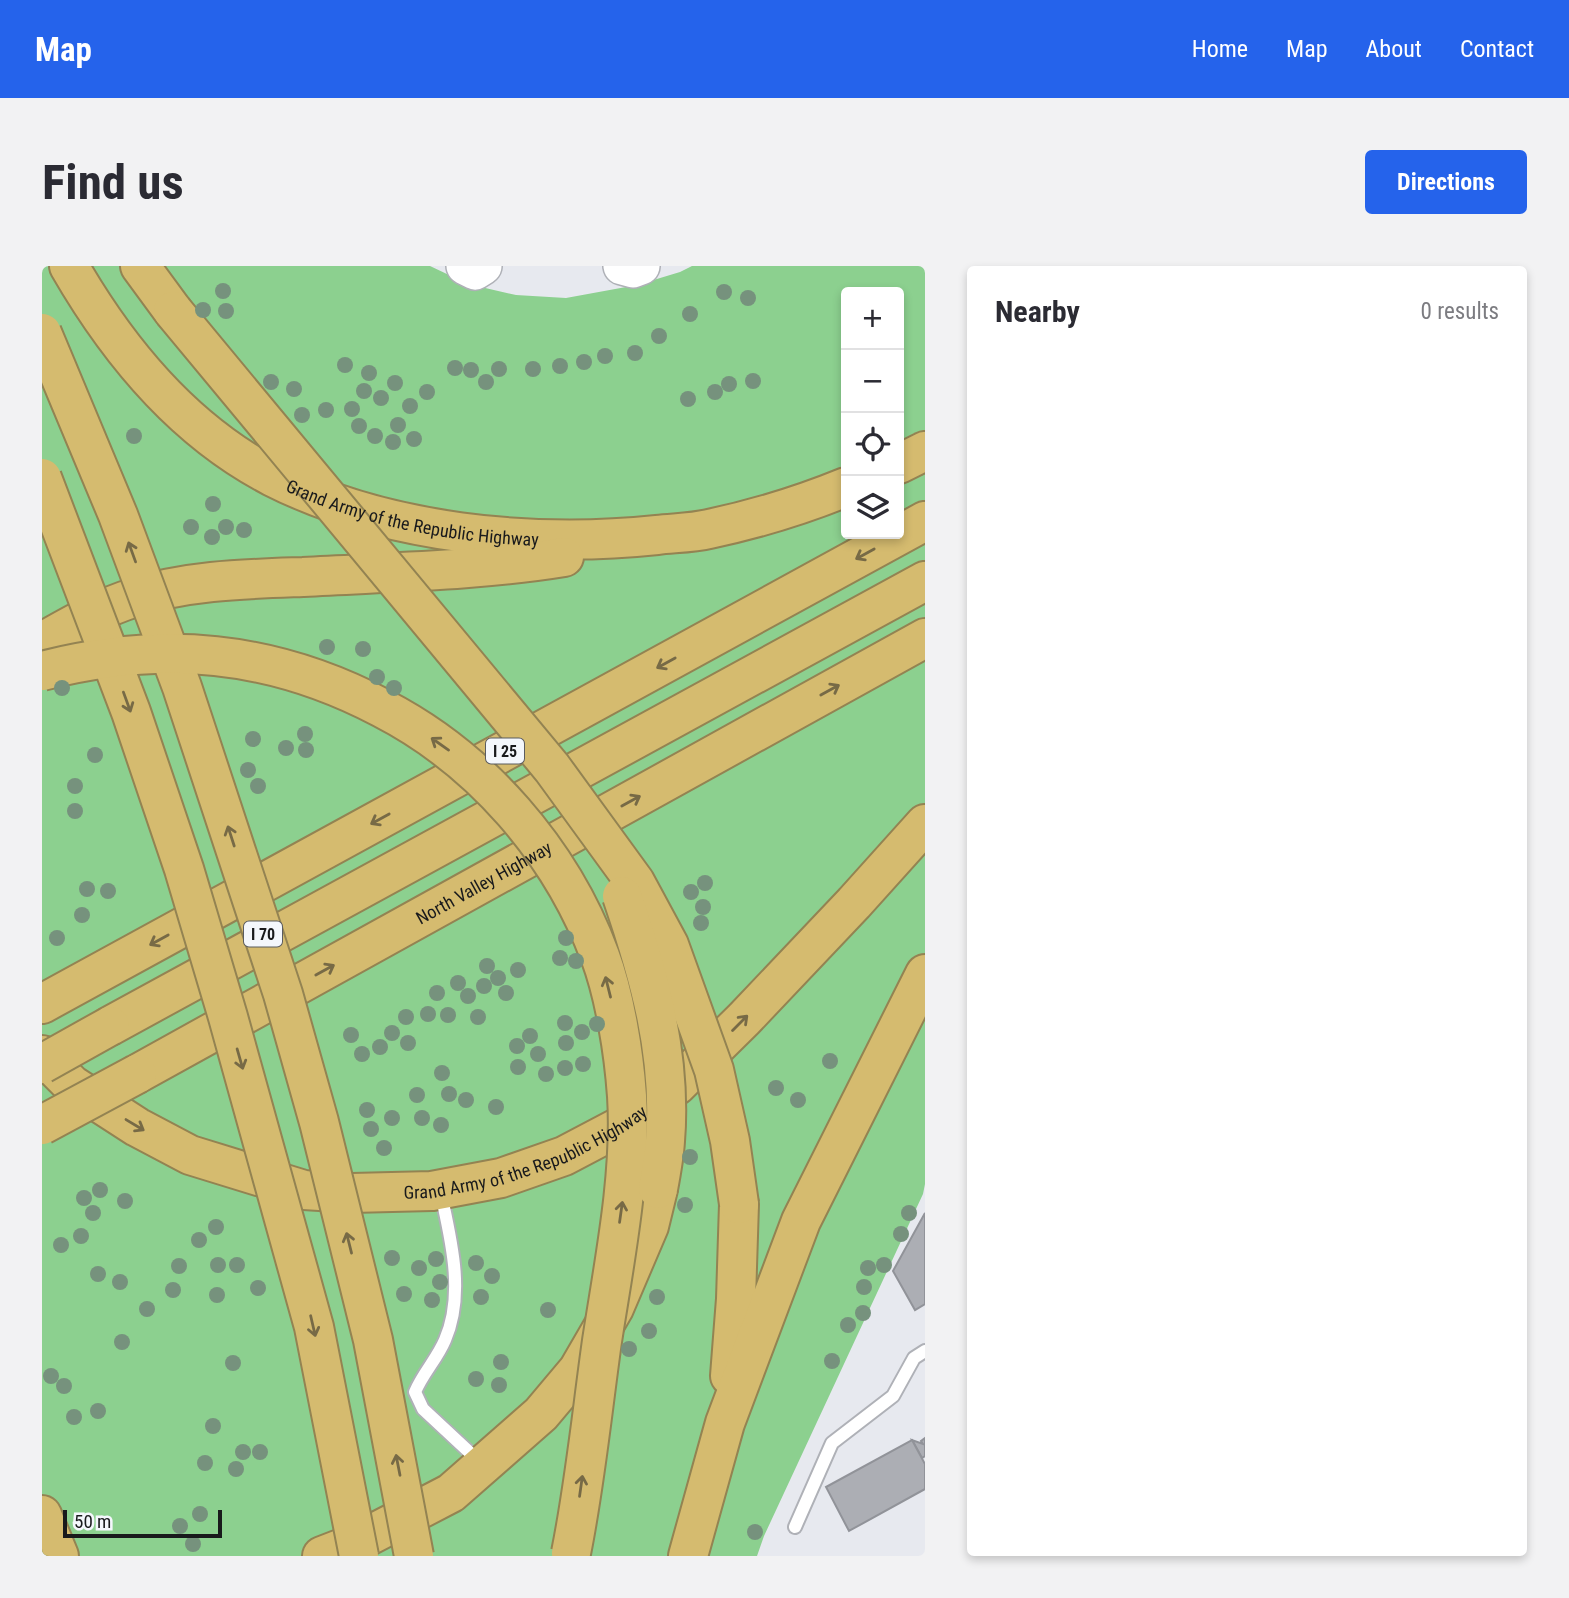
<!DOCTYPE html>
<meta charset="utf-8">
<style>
body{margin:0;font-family:"Roboto Condensed",sans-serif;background:#f2f2f3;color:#2b2b33}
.controls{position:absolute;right:21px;top:21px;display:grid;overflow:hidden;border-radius:7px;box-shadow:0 4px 10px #0003}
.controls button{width:63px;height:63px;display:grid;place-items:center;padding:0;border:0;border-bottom:2px solid #e1e1e2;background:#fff;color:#2b2b33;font:35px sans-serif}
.scale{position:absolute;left:21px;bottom:18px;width:159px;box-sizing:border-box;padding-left:7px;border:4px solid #191a1c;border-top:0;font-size:19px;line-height:24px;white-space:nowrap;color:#191a1c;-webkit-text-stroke:5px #f4f7fc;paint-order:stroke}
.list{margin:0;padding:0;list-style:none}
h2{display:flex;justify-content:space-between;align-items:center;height:91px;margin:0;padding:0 28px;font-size:30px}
h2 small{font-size:23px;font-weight:400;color:#7c7c81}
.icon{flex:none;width:38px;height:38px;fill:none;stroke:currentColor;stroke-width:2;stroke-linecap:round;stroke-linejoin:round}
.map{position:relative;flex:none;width:883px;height:1290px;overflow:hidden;border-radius:7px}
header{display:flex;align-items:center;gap:42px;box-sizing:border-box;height:98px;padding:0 35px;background:#2563eb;color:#fff}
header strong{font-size:33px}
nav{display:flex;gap:38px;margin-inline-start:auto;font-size:24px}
.intro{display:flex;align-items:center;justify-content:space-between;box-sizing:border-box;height:168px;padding:0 42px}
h1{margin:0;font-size:49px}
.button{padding:18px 32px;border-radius:7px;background:#2563eb;color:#fff;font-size:24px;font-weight:700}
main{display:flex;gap:42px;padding:0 42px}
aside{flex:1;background:#fff;border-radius:7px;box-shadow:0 4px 10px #0003}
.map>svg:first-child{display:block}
.green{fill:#8cd08f;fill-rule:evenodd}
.building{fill:#acaeb4;stroke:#919399;stroke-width:2}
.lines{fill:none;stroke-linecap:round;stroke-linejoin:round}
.lane-casing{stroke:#afb1b7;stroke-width:16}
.secondary-casing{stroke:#afb1b7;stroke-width:40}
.highway-casing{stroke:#938352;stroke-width:42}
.lane{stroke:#fff;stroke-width:12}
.secondary{stroke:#fff;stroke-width:37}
.highway{stroke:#d5bb6f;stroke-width:38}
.highway-bridge-casing{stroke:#938352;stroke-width:42;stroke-linecap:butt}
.highway-bridge{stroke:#d5bb6f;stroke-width:38}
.tree{fill:#76927d}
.oneway{stroke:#776a46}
.labels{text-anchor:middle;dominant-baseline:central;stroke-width:6;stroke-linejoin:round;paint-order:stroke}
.shield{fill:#f4f7fc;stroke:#5b5c5f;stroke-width:2}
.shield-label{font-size:16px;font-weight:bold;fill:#191a1c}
.street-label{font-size:18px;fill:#191a1c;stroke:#f4f7fc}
</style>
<header>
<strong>Map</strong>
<nav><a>Home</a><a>Map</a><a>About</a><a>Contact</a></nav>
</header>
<div class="intro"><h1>Find us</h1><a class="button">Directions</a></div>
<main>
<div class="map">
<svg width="883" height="1290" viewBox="0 0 883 1290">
<rect width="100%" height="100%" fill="#e7e9ef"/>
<path class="green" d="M 0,0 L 388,0 L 426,18 L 474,29 L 524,32 L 595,19 L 638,6 L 650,0 L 883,0 L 883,918 L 881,928 L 722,1270 L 715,1290 L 0,1290 ZM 804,26 L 857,26 L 857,268 L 804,268 Z"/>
<g class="building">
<path d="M 883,947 L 883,1038 L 873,1044 L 851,1005 Z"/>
<path d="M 883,1172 L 883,1190 L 880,1192 L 870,1174 L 881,1178 L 879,1175 Z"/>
<path d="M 870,1174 L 883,1198 L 883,1223 L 807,1265 L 784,1221 Z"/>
</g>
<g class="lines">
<defs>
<g id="lane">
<path d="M 399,928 C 409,974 423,1028 403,1074 C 395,1093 381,1107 373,1126 L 381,1143 L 439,1197"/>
<path d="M 753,1261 L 790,1177 L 851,1130 L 872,1092 L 883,1085"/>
</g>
<g id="secondary">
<path d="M 423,0 L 433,5 L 441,0"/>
<path d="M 580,0 L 591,3 L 599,0"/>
</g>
<g id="highway">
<path id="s1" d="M 27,0 C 76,85 142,165 231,211 C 343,268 491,282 615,269 C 632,267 650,267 667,263 C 714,253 760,239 804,221"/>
<path d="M 98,0 L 131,45"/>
<path d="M 857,198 L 883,185"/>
<path d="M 0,376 C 29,360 59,342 91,332 C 145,314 204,313 261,311 C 348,306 436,305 522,291"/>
<path d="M 0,738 L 883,255"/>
<path d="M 68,760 L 883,315"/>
<path id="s2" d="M 0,789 L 30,819 L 95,861 L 148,889 L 262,924 L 310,927 L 390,925 L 459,912 L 522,890 L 579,860 L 635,819 L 702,753 L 812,637 L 883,558"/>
<path id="s3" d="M 95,808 L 883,372"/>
<path d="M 688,1110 L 694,1033 L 697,938"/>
<path d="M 0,1249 L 17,1290"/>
<path d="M 280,1290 L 311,1278 L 409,1227 L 499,1148 L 536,1104 L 572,1042 L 607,960 L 616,923"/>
<path d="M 646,1290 L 683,1157 L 759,955 L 883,708"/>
</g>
</defs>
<use href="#lane" class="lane-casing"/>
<use href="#secondary" class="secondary-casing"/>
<use href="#highway" class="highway-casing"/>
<use href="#lane" class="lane"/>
<use href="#secondary" class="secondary"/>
<use href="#highway" class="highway"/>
<defs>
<g id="highway-bridge">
<path d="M 131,45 L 510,502 L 593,616 L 627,679 L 672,804 L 688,875 L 697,938"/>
<path d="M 0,67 L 76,249 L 140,421 L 241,728 L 277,856 L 331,1074 L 372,1290"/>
<path d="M 0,212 L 89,446 L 142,603 L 186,751 L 272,1061 L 317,1290"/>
<path d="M 0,405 C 120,374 230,384 340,442 C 439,493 519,585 558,690 C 573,730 582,787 585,830 C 590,909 572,997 560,1075 C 550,1146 543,1218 529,1287"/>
<path d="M 580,630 C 607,709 630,790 623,875 C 622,891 619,907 616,923"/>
<path d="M 0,798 L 68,760"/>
<path d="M 0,859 L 95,808"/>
</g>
</defs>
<use href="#highway-bridge" class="highway-bridge-casing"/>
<use href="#highway-bridge" class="highway-bridge"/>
</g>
<g class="tree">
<circle cx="181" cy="25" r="8"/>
<circle cx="682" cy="26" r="8"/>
<circle cx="706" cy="32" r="8"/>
<circle cx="161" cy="44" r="8"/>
<circle cx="184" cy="45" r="8"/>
<circle cx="648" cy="48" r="8"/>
<circle cx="617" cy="70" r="8"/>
<circle cx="593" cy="87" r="8"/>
<circle cx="563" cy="90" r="8"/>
<circle cx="542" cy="96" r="8"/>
<circle cx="303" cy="99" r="8"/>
<circle cx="518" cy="100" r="8"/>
<circle cx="413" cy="102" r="8"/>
<circle cx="457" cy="103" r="8"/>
<circle cx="491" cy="103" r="8"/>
<circle cx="429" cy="104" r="8"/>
<circle cx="327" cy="107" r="8"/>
<circle cx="711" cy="115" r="8"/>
<circle cx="229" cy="116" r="8"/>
<circle cx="444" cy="116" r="8"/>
<circle cx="353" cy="117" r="8"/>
<circle cx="687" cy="118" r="8"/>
<circle cx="252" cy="123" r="8"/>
<circle cx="322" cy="125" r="8"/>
<circle cx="385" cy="126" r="8"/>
<circle cx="673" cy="126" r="8"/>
<circle cx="339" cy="132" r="8"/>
<circle cx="646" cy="133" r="8"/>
<circle cx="368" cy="140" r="8"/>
<circle cx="310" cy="143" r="8"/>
<circle cx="284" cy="144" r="8"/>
<circle cx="260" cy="149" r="8"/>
<circle cx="356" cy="159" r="8"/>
<circle cx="317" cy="160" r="8"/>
<circle cx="92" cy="170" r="8"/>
<circle cx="333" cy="170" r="8"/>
<circle cx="372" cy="173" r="8"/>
<circle cx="351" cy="176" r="8"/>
<circle cx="171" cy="238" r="8"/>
<circle cx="149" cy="261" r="8"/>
<circle cx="184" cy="261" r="8"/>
<circle cx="202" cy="264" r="8"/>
<circle cx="170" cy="271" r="8"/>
<circle cx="285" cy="381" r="8"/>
<circle cx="321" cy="383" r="8"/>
<circle cx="335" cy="411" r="8"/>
<circle cx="20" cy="422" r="8"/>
<circle cx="352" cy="422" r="8"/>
<circle cx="263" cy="468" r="8"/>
<circle cx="211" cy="473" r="8"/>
<circle cx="244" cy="482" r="8"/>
<circle cx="264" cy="484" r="8"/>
<circle cx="53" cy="489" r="8"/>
<circle cx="206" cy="504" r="8"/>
<circle cx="33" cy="520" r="8"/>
<circle cx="216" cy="520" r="8"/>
<circle cx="33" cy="545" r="8"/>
<circle cx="663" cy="617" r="8"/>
<circle cx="45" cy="623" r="8"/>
<circle cx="66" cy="625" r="8"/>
<circle cx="649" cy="626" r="8"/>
<circle cx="661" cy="641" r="8"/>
<circle cx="40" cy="649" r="8"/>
<circle cx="659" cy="657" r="8"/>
<circle cx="15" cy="672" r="8"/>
<circle cx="524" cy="672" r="8"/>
<circle cx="518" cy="692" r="8"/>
<circle cx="534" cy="695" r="8"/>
<circle cx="445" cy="700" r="8"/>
<circle cx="476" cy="704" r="8"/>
<circle cx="456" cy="712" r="8"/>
<circle cx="416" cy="717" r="8"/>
<circle cx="442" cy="720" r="8"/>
<circle cx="395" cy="727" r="8"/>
<circle cx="464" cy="727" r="8"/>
<circle cx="426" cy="730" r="8"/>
<circle cx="386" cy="748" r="8"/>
<circle cx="406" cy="749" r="8"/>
<circle cx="364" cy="751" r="8"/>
<circle cx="436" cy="751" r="8"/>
<circle cx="523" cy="757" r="8"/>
<circle cx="555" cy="758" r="8"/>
<circle cx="540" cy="766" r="8"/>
<circle cx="350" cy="767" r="8"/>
<circle cx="309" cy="769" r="8"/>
<circle cx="488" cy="770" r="8"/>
<circle cx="366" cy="777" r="8"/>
<circle cx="524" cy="777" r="8"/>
<circle cx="475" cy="780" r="8"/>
<circle cx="338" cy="781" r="8"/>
<circle cx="320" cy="788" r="8"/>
<circle cx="496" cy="788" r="8"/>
<circle cx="788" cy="795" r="8"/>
<circle cx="541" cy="798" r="8"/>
<circle cx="476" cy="801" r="8"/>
<circle cx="523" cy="802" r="8"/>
<circle cx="400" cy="807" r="8"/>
<circle cx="504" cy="808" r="8"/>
<circle cx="734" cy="822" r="8"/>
<circle cx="407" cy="828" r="8"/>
<circle cx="375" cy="829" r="8"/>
<circle cx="424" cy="834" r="8"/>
<circle cx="756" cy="834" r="8"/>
<circle cx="454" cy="841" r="8"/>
<circle cx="325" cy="844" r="8"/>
<circle cx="350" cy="852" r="8"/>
<circle cx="380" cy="852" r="8"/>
<circle cx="399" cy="859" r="8"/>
<circle cx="329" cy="863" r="8"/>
<circle cx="342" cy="882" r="8"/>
<circle cx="648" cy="891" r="8"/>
<circle cx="58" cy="924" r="8"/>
<circle cx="42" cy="932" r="8"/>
<circle cx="83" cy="935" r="8"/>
<circle cx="643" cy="939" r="8"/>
<circle cx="51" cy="947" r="8"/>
<circle cx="867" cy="947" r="8"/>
<circle cx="174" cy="961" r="8"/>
<circle cx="859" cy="968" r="8"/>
<circle cx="39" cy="970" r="8"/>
<circle cx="157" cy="974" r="8"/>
<circle cx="19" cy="979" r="8"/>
<circle cx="350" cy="992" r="8"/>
<circle cx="394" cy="993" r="8"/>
<circle cx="434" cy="997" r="8"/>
<circle cx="176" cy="999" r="8"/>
<circle cx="195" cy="999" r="8"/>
<circle cx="842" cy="999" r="8"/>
<circle cx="137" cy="1000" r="8"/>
<circle cx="377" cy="1002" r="8"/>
<circle cx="826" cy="1002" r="8"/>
<circle cx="56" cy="1008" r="8"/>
<circle cx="450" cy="1010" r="8"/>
<circle cx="78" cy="1016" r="8"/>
<circle cx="398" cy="1016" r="8"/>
<circle cx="822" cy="1021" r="8"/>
<circle cx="216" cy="1022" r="8"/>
<circle cx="131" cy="1024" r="8"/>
<circle cx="362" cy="1028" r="8"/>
<circle cx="175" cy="1029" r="8"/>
<circle cx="439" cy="1031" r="8"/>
<circle cx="615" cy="1031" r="8"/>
<circle cx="390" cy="1034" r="8"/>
<circle cx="105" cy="1043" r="8"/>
<circle cx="506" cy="1044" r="8"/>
<circle cx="821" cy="1047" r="8"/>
<circle cx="806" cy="1059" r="8"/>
<circle cx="607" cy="1065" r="8"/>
<circle cx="80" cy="1076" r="8"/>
<circle cx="587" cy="1083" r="8"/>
<circle cx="790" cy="1095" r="8"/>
<circle cx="459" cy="1096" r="8"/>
<circle cx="191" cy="1097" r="8"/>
<circle cx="9" cy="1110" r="8"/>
<circle cx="434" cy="1113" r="8"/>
<circle cx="457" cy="1119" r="8"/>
<circle cx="22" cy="1120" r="8"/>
<circle cx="56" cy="1145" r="8"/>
<circle cx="32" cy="1151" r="8"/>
<circle cx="171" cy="1160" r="8"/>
<circle cx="201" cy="1186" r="8"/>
<circle cx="218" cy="1186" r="8"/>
<circle cx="163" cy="1197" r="8"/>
<circle cx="194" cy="1203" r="8"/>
<circle cx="158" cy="1248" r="8"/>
<circle cx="138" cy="1260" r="8"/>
<circle cx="713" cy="1266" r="8"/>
<circle cx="151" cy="1278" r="8"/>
</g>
<defs><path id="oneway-shaft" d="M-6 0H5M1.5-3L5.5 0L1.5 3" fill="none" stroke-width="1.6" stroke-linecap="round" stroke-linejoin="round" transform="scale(1.75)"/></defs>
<g class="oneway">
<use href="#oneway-shaft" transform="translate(90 286) rotate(-110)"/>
<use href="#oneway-shaft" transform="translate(823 288) rotate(151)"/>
<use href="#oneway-shaft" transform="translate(624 397) rotate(151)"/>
<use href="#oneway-shaft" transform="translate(788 424) rotate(-29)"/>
<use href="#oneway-shaft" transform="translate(85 436) rotate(70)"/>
<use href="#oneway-shaft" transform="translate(398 478) rotate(-145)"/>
<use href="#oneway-shaft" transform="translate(589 535) rotate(-29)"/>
<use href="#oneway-shaft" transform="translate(338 553) rotate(151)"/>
<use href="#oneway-shaft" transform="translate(189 570) rotate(-108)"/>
<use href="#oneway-shaft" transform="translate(117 674) rotate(151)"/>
<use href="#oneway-shaft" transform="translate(283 704) rotate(-29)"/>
<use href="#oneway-shaft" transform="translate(566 721) rotate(-104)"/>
<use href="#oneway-shaft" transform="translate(698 757) rotate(-45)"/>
<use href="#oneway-shaft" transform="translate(198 793) rotate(74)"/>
<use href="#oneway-shaft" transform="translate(93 859) rotate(31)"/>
<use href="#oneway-shaft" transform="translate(579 946) rotate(-82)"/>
<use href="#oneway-shaft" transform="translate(307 977) rotate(-104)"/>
<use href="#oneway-shaft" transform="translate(271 1060) rotate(77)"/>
<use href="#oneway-shaft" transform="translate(356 1199) rotate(-101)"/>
<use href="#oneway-shaft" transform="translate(539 1220) rotate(-82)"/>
</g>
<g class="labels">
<g class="shield">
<rect x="444" y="472.5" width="38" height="25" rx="5"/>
<rect x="202" y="655.5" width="38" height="25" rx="5"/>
</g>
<g class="shield-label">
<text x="463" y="485">I 25</text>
<text x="221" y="668">I 70</text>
</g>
<g class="street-label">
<text stroke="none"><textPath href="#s1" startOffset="443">Grand Army of the Republic Highway</textPath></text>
<text stroke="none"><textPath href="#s3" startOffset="396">North Valley Highway</textPath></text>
<text stroke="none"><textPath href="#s2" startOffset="528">Grand Army of the Republic Highway</textPath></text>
</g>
</g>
</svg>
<div class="controls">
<button>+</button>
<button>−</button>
<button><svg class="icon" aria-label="locate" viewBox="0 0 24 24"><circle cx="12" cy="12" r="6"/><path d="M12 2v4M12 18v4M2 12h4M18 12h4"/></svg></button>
<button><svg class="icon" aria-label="layers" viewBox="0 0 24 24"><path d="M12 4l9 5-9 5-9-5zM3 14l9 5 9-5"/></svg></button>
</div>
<div class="scale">50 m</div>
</div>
<aside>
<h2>Nearby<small>0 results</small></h2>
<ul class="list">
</ul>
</aside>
</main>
